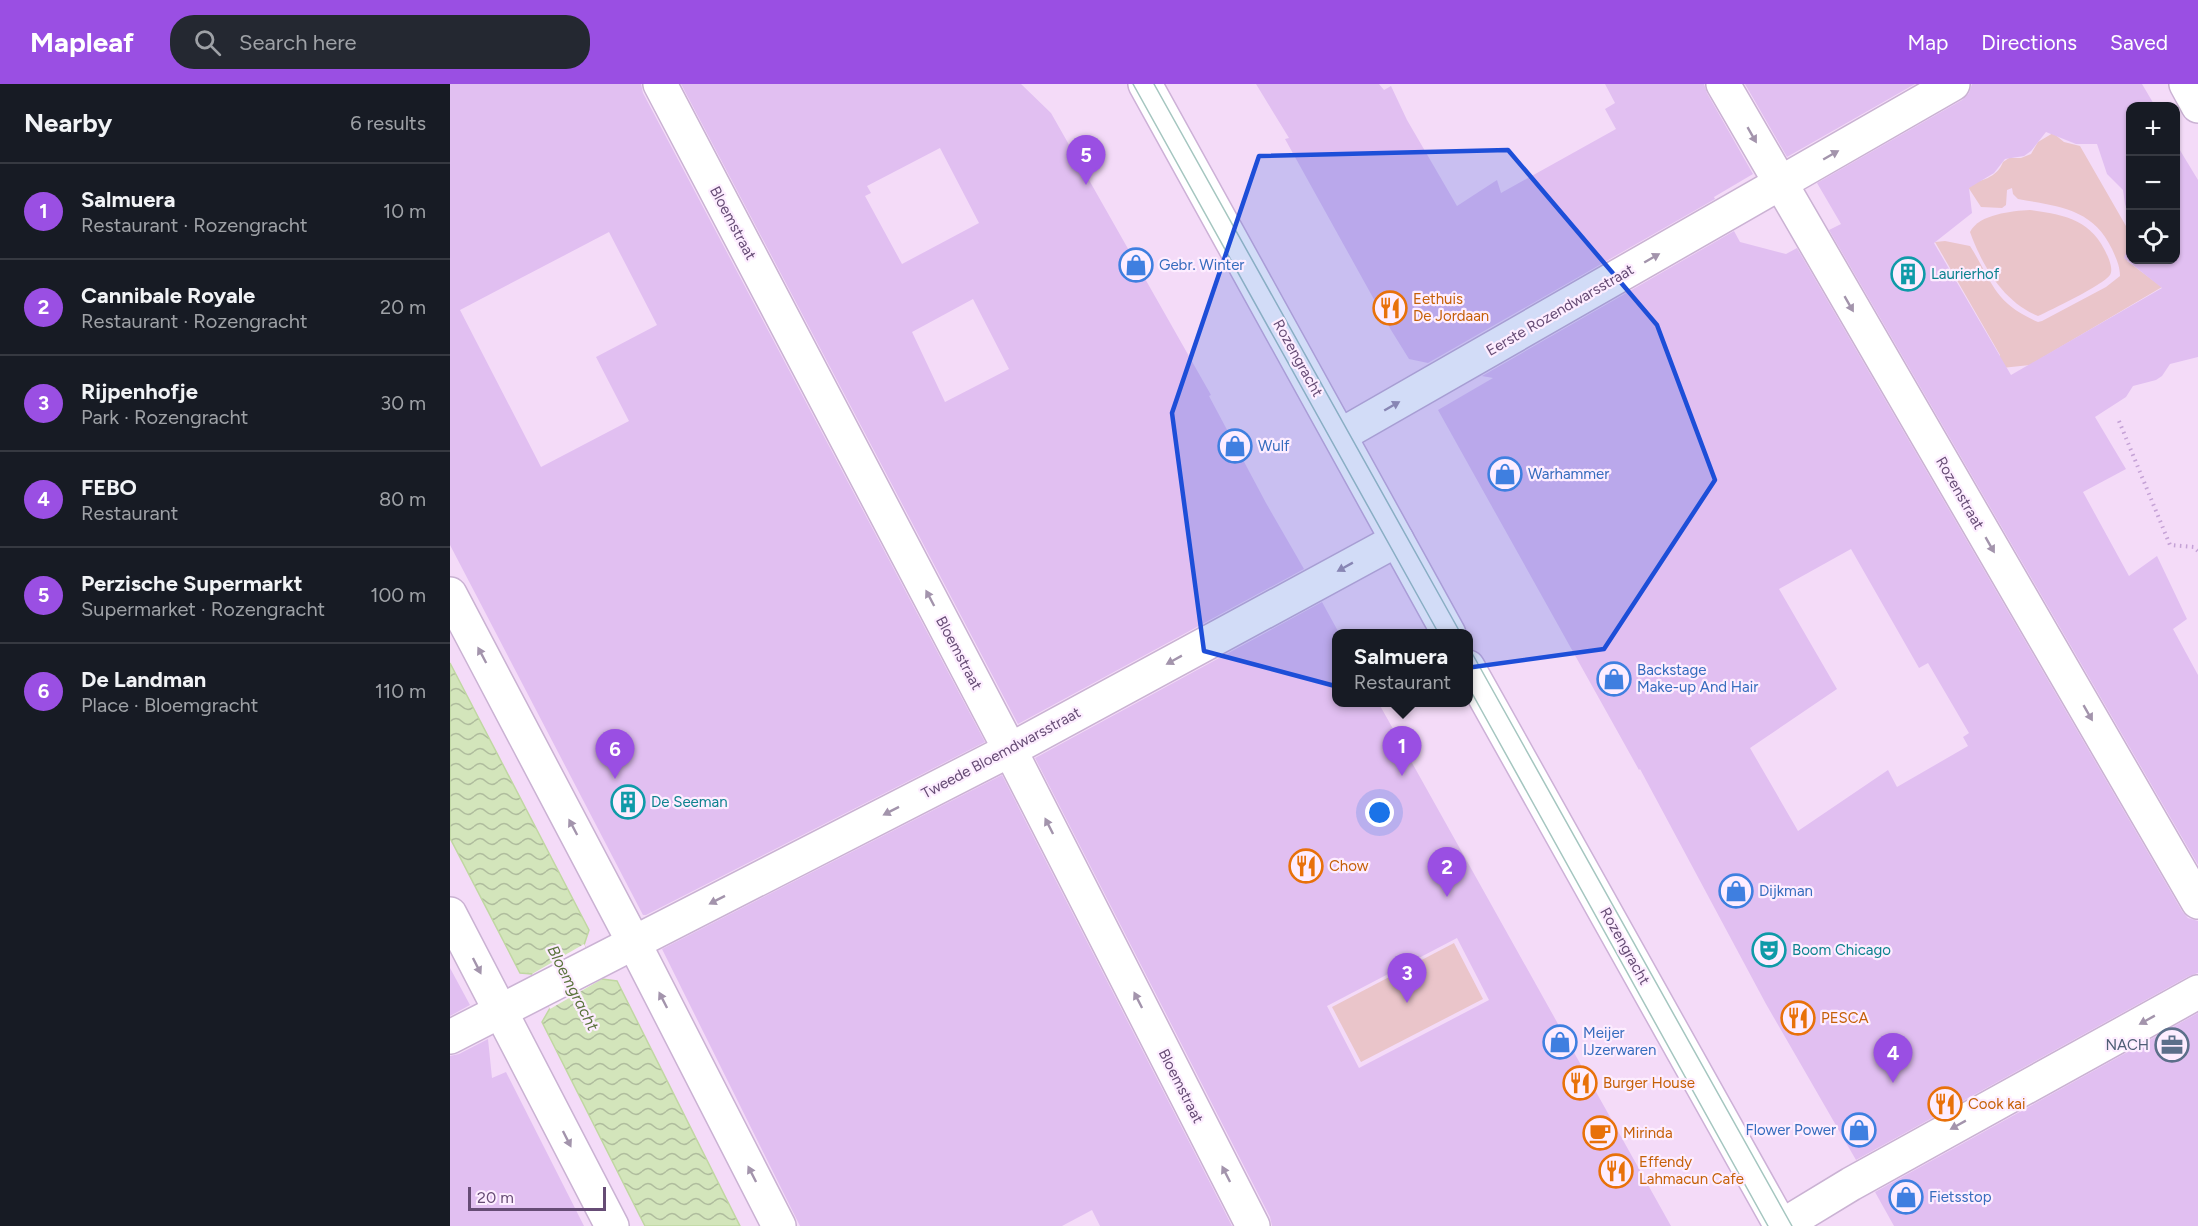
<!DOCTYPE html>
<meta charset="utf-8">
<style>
body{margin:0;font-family:Figtree,sans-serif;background:#242831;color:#f1f3f6}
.controls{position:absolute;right:18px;top:18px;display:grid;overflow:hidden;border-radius:12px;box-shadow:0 2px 4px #0004}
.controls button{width:54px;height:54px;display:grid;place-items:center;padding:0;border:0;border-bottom:2px solid #363941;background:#171b24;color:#f1f3f6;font:30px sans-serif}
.scale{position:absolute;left:18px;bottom:15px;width:138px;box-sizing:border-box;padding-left:6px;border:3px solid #664c75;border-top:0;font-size:16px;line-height:21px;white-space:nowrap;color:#664c75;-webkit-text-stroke:4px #fdedff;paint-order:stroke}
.you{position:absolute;left:930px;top:729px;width:21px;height:21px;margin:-15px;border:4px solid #fff;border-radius:50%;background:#1a73e8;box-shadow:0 0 0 9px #1a73e833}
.badge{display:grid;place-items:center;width:39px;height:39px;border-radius:50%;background:#9a4fe3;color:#fff;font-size:20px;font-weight:700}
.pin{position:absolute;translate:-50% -50px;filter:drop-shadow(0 2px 3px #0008)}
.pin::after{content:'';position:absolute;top:32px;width:21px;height:18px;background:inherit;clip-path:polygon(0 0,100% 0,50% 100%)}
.popup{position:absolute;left:882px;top:545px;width:141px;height:78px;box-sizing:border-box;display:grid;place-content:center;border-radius:12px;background:#171b24;filter:drop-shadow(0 2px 4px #0005);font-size:20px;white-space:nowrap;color:#9ea1a6}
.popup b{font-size:22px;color:#f1f3f6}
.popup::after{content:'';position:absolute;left:50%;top:100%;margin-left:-12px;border:12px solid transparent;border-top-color:#171b24}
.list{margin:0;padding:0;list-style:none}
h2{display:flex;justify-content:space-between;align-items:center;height:78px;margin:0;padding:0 24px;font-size:26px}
h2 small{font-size:20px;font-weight:400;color:#9ea1a6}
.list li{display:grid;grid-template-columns:39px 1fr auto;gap:18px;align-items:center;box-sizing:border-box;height:96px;padding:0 24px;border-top:2px solid #363941}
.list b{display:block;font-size:22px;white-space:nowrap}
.list p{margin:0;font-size:20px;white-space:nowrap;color:#9ea1a6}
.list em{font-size:20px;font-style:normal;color:#9ea1a6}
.icon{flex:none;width:33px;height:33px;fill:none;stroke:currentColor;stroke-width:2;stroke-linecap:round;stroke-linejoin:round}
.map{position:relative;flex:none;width:1748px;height:1142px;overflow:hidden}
header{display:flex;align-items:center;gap:36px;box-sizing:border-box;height:84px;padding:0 30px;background:#9a4fe3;color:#fff}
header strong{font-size:28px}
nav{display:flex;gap:33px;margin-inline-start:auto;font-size:21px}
.search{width:420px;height:54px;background:#242831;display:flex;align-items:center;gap:15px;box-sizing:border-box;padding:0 21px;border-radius:24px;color:#9ea1a6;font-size:22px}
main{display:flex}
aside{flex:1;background:#171b24}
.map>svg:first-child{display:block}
.residential{fill:#f4dbf8;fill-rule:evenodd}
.green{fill:#eac5ca}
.water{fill:url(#water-waves);stroke:#c0d7a2;stroke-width:1.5}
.pier{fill:#fae7fc}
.building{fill:#e1bff1;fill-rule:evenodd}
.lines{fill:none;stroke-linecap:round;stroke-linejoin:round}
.street-casing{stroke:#cab2d3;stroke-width:36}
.secondary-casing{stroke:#cdb1d7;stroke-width:36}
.path{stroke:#c5a2d6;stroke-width:4;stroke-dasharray:1.5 4.5;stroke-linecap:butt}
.street{stroke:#fff;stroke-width:33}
.secondary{stroke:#fff;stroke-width:33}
.tram{stroke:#a5c6c0;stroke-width:1.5}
.oneway{fill:#a394ac}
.marked{fill:#1d4ed8;fill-opacity:0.2;stroke:#1d4ed8;stroke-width:4.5;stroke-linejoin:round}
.labels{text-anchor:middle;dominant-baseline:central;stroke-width:4.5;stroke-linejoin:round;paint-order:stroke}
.street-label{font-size:15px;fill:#664c75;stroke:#fdedff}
.shop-label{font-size:15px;fill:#366cbe;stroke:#fdedff;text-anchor:start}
.culture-label{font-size:15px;fill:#0d838f;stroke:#fdedff;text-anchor:start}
.food-label{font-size:15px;fill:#c56008;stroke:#fdedff;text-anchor:start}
.service-label{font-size:15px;fill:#4e5e75;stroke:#fdedff;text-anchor:end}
.water-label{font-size:16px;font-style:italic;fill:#5a733c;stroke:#fdedff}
</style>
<header>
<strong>Mapleaf</strong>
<div class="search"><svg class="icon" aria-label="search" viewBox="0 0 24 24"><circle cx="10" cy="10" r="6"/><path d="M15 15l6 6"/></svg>Search here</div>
<nav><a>Map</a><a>Directions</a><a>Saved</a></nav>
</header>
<main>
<aside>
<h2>Nearby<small>6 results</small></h2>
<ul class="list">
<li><span class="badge">1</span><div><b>Salmuera</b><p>Restaurant · Rozengracht</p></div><em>10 m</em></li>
<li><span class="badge">2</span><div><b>Cannibale Royale</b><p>Restaurant · Rozengracht</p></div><em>20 m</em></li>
<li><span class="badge">3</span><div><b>Rijpenhofje</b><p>Park · Rozengracht</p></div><em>30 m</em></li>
<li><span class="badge">4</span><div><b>FEBO</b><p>Restaurant</p></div><em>80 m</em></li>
<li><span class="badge">5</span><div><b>Perzische Supermarkt</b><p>Supermarket · Rozengracht</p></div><em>100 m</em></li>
<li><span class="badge">6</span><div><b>De Landman</b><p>Place · Bloemgracht</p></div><em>110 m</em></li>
</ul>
</aside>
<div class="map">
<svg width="1748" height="1142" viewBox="0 0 1748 1142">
<defs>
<pattern id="water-waves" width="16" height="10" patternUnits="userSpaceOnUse" patternTransform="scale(1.5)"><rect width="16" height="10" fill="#d3e5bb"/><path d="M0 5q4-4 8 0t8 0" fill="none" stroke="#afbc9d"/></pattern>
</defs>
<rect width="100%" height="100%" fill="#fae7fc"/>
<path class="residential" d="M 0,0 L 1748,0 L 1748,1142 L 0,1142 ZM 1680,22 L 1726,22 L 1726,176 L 1680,176 ZM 886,550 L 1018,550 L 1018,618 L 886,618 Z"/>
<g class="green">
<path d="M 1603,49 L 1614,58 L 1630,62 L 1680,149 L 1680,161 L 1676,163 L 1677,177 L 1712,203 L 1580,281 L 1552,284 L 1548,278 L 1550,271 L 1485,158 L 1495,157 L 1520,162 C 1544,200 1543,218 1588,238 L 1592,237 L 1656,203 L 1670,192 C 1670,182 1666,174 1662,165 C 1643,124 1607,122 1568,115 L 1563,110 L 1562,104 L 1557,106 L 1556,121 L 1552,124 L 1531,123 L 1516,100 C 1531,97 1547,94 1553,78 L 1559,74 L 1571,74 L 1581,70 L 1588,58 Z"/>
<path d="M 1580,126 C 1617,131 1642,136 1658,173 C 1660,178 1663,186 1660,191 C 1653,201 1601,226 1588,232 C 1553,218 1532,181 1520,148 C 1529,130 1562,127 1580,126 Z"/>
<path d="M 1004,859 L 1033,915 L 911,978 L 882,923 Z"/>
</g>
<path class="water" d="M 0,579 L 139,846 L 134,861 L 152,895 L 167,897 L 290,1142 L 195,1142 L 92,938 L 100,924 L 82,890 L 70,889 L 0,754 Z"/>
<path class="pier" d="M 134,860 L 152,895 L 100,925 L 82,890 Z"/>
<g class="building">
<path d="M 0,0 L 191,0 L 193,9 L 535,658 L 196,831 L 193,831 L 0,461 ZM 159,148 L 207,241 L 146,273 L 179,337 L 91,383 L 10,226 Z"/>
<path d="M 231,0 L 571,0 L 601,29 L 761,311 L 759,312 L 816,419 L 854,485 L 568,640 ZM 490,64 L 529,139 L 452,180 L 415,112 L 421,109 L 417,102 ZM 523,215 L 559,285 L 495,318 L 462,248 Z"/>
<path d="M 806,0 L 929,0 L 934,6 L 941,2 L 957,36 L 1007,122 L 1047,96 L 1051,109 L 1166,45 L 1155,25 L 1165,19 L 1155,0 L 1254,0 L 1257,9 L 1303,90 L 1264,113 L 1265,115 L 978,279 L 959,275 L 941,246 L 835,55 L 839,54 Z"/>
<path d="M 1295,0 L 1465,0 L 1337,73 Z"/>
<path d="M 1522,0 L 1692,0 L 1705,22 L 1680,22 L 1680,134 L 1675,120 L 1673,106 L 1657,90 L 1647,60 L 1626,60 L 1596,48 L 1581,67 L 1574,72 L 1555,75 L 1544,89 L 1519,104 L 1522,129 L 1484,159 L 1561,291 L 1712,204 L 1674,174 L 1680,158 L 1680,176 L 1725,176 L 1725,58 L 1748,96 L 1748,273 L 1720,280 L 1712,292 L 1706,296 L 1683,302 L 1676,313 L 1645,333 L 1676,385 L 1633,408 L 1679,492 L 1707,472 L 1737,535 L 1723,545 L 1748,591 L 1748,781 L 1379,146 L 1391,140 L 1367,99 L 1512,16 L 1519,9 Z"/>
<path d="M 1284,147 L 1290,158 L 1336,170 L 1347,164 L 1732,827 L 1738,834 L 1748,837 L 1748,889 L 1739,892 L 1406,1076 L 1316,920 L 1190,685 L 1189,686 L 988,326 L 1043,294 L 1032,292 ZM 1401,465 L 1469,584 L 1478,579 L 1519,649 L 1513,653 L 1518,662 L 1447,703 L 1438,686 L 1348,747 L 1300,664 L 1387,605 L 1329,505 Z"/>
<path d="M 872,518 L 889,549 L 886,549 L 886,618 L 928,618 L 1221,1142 L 822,1142 L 820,1133 L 585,674 ZM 1007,854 L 1039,916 L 909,984 L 877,922 Z"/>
<path d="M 552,691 L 782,1142 L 650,1142 L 642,1126 L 612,1142 L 350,1142 L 212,865 Z"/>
<path d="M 0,884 L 20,921 L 0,932 Z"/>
<path d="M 1748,929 L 1748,1142 L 1444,1142 L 1425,1108 Z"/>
<path d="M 38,955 L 42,994 L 56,988 L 134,1142 L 0,1142 L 0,972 L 9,970 Z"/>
</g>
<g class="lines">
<defs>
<g id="street">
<path d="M 210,0 L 560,666 L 803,1142"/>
<path d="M 1273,0 L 1748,818"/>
<path d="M 1736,0 L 1748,22"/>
<path d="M 891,351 L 1503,0"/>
<path d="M 0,510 L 184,859 L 329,1142"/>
<path d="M 0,830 L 162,1142"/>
<path d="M 0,953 L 560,666 L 947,456"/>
<path d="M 1332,1142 L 1401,1100 L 1748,908"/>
</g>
<g id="secondary">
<path d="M 695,0 L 999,550"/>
<path d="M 1018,583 L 1331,1142"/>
</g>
</defs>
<use href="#street" class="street-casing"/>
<use href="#secondary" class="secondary-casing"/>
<path class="path" d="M 1669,337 L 1720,461 L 1744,463 L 1748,467"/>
<use href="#street" class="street"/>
<use href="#secondary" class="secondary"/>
<g class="tram">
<path d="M 683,0 L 989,550"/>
<path d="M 704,0 L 1011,550"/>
<path d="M 1018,562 L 1342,1142"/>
<path d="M 1018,602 L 1318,1142"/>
</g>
</g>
<defs><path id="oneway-solid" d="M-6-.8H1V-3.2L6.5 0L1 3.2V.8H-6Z" transform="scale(1.5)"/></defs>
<g class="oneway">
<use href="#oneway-solid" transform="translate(1302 51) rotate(60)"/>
<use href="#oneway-solid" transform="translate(1381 71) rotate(-30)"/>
<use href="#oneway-solid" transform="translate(1202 174) rotate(-30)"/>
<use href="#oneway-solid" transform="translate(1399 220) rotate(60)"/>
<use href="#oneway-solid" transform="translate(942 322) rotate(-30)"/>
<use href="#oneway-solid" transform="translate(1540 461) rotate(60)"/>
<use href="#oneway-solid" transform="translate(895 483) rotate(151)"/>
<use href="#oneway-solid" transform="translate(480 514) rotate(-118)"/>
<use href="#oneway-solid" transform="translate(32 571) rotate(-118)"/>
<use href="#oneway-solid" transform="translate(724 576) rotate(151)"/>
<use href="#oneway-solid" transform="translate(1638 629) rotate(60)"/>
<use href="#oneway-solid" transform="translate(441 727) rotate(153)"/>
<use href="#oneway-solid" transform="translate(599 742) rotate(-117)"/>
<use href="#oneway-solid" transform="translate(123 743) rotate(-118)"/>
<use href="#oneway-solid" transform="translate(267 816) rotate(153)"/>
<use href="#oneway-solid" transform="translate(27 882) rotate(63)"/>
<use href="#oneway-solid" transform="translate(213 916) rotate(-117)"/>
<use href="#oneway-solid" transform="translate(688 916) rotate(-117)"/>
<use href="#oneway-solid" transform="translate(1697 936) rotate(151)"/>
<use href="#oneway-solid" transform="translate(1508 1041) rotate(151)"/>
<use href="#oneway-solid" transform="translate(117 1055) rotate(63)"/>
<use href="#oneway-solid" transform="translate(302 1090) rotate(-117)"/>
<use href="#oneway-solid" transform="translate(776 1090) rotate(-117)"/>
</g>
<path class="marked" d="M 1058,66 L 1207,241 L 1265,396 L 1154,565 L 885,602 L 754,567 L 722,329 L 809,72 Z"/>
<defs>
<symbol id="shop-ring" viewBox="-11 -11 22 22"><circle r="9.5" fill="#fdedff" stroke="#3f7fe0" stroke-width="1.5"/><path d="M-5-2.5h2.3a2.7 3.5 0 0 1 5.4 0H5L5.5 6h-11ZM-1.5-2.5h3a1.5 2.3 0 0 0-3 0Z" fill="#3f7fe0"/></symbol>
<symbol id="building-ring" viewBox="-11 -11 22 22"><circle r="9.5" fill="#fdedff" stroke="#0f9aa8" stroke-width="1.5"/><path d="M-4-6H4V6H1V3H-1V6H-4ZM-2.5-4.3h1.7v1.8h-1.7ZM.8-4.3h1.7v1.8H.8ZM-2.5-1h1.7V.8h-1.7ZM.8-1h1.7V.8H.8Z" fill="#0f9aa8"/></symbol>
<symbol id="restaurant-ring" viewBox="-11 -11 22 22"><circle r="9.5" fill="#fdedff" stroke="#e8710a" stroke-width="1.5"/><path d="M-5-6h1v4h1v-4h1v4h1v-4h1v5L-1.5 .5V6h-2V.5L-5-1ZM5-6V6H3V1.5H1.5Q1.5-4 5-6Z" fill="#e8710a"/></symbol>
<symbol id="theatre-ring" viewBox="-11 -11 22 22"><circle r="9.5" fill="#fdedff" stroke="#0f9aa8" stroke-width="1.5"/><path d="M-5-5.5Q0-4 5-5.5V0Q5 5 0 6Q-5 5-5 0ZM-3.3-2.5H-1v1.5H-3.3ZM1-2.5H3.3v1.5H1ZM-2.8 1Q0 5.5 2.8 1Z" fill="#0f9aa8"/></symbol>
<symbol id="office-ring" viewBox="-11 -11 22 22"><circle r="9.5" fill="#fdedff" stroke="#5c6f8a" stroke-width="1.5"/><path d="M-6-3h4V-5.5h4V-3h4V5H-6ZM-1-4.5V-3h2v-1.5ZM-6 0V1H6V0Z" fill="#5c6f8a"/></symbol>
<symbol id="cafe-ring" viewBox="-11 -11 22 22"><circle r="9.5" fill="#fdedff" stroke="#e8710a" stroke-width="1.5"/><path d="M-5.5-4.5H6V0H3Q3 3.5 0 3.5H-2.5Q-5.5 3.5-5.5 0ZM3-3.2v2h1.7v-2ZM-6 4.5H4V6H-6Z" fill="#e8710a"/></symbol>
</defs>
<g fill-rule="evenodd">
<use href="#shop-ring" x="667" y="162" width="38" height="38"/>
<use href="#building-ring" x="1439" y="171" width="38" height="38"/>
<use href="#restaurant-ring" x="921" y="205" width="38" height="38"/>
<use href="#shop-ring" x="766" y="343" width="38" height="38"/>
<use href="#shop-ring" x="1036" y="371" width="38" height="38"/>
<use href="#shop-ring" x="1145" y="576" width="38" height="38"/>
<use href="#building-ring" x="159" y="699" width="38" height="38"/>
<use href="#restaurant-ring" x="837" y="763" width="38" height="38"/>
<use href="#shop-ring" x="1267" y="788" width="38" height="38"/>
<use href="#theatre-ring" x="1300" y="847" width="38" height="38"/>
<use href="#restaurant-ring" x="1329" y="915" width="38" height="38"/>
<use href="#shop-ring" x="1091" y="939" width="38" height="38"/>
<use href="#office-ring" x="1703" y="942" width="38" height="38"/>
<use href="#restaurant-ring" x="1111" y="980" width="38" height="38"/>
<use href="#restaurant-ring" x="1476" y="1001" width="38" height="38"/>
<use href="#shop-ring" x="1390" y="1027" width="38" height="38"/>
<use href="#cafe-ring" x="1131" y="1030" width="38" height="38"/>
<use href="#restaurant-ring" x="1147" y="1068" width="38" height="38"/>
<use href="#shop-ring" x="1437" y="1094" width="38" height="38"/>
</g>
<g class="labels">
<g class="street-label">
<text transform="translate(283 139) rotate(62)">Bloemstraat</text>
<text transform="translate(1110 226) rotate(-30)">Eerste Rozendwarsstraat</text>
<text transform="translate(848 274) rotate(61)">Rozengracht</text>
<text transform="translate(1510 409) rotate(60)">Rozenstraat</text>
<text transform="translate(509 569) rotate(62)">Bloemstraat</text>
<text transform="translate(551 669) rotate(-28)">Tweede Bloemdwarsstraat</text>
<text transform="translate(1175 862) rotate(61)">Rozengracht</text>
<text transform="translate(731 1002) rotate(63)">Bloemstraat</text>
</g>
<g class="shop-label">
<text x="709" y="181">Gebr. Winter</text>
<text x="808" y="362">Wulf</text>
<text x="1078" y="390">Warhammer</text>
<text x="1187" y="586">Backstage<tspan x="1187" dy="17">Make-up And Hair</tspan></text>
<text x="1309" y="807">Dijkman</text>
<text x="1133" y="949">Meijer<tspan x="1133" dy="17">IJzerwaren</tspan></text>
<text x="1386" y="1046" text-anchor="end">Flower Power</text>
<text x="1479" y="1113">Fietsstop</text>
</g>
<g class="culture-label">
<text x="1481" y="190">Laurierhof</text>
<text x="201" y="718">De Seeman</text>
<text x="1342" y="866">Boom Chicago</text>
</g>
<g class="food-label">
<text x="963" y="215">Eethuis<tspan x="963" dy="17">De Jordaan</tspan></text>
<text x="879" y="782">Chow</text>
<text x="1371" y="934">PESCA</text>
<text x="1153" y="999">Burger House</text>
<text x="1518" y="1020">Cook kai</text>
<text x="1173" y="1049">Mirinda</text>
<text x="1189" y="1078">Effendy<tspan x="1189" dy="17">Lahmacun Cafe</tspan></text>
</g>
<g class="service-label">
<text x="1699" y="961">NACH</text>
</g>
<g class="water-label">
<text transform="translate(123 904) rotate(63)">Bloemgracht</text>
</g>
</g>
</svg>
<div class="controls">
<button>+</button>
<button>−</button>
<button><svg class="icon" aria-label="locate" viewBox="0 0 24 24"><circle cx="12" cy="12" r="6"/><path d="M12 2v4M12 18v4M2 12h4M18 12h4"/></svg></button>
</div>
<div class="scale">20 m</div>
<div class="you"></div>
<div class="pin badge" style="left:952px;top:692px">1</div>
<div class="popup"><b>Salmuera</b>Restaurant</div>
<div class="pin badge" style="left:997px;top:813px">2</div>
<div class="pin badge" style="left:957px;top:919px">3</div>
<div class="pin badge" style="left:1443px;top:999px">4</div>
<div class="pin badge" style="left:636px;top:101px">5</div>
<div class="pin badge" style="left:165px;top:695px">6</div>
</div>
</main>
